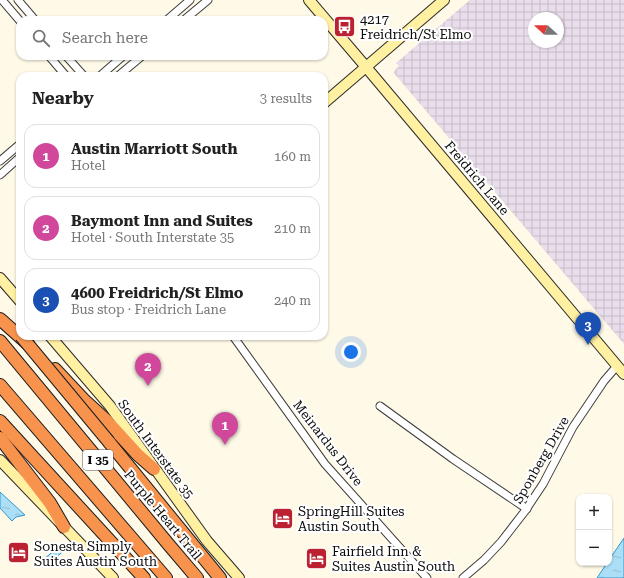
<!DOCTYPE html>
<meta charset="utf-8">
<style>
body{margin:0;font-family:"Roboto Serif",serif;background:#f6f6f6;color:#222}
.controls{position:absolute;right:12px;bottom:12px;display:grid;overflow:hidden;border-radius:8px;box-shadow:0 1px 3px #0004}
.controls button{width:36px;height:36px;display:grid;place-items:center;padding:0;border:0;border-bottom:1px solid #e0e0e0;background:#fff;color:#222;font:20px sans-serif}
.compass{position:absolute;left:528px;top:12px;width:36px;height:36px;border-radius:50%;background:#fff;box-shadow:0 1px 3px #0004;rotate:291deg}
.you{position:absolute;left:351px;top:352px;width:14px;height:14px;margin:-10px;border:3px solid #fff;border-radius:50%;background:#1a73e8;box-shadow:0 0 0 6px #1a73e833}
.badge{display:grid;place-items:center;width:26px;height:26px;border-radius:50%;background:#bb2130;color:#fff;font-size:13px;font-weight:700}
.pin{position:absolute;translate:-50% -33px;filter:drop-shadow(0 1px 2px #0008)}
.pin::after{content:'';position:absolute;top:21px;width:14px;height:12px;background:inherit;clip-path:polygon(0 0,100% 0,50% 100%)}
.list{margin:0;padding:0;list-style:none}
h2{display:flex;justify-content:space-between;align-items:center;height:52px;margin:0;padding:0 16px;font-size:17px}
h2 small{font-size:13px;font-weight:400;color:#767676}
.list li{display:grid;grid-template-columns:26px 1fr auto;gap:12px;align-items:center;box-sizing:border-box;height:64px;margin:0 8px 8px;padding:0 8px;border:1px solid #e0e0e0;border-radius:12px}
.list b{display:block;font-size:15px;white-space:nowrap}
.list p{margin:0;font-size:13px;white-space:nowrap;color:#767676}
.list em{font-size:13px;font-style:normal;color:#767676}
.icon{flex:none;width:22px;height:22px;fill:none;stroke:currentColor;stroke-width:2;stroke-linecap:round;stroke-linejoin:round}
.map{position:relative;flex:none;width:624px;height:578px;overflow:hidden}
.search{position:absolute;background:#fff;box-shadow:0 1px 3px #0004;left:16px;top:16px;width:312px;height:44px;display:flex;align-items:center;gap:10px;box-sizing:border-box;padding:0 14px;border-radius:12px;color:#767676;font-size:15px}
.panel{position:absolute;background:#fff;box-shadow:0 1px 3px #0004;left:16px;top:72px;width:312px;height:268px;border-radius:12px}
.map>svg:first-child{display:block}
.industrial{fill:url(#industrial-grid);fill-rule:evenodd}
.water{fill:url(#water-ripples);stroke:#3197cf}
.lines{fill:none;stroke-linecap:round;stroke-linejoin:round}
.street-casing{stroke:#3d3d3d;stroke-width:9}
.secondary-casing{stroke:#2c2c2c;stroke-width:12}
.highway-casing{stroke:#1b1b1b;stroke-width:14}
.street{stroke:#fff;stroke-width:7}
.secondary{stroke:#fff0a2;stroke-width:10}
.highway{stroke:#f7934d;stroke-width:12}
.highway-bridge-casing{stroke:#1b1b1b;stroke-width:14;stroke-linecap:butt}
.highway-bridge{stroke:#f7934d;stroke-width:12}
.labels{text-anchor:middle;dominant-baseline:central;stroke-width:4;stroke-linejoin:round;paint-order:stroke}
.shield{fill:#fff;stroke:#545454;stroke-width:1}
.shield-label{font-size:12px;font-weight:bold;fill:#0a0a0a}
.poi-label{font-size:13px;fill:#0a0a0a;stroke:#fff;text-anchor:start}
.street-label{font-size:13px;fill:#0a0a0a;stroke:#fff}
</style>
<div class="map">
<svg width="624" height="578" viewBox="0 0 624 578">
<defs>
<pattern id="industrial-grid" width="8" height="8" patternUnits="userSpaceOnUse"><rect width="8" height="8" fill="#e8ddea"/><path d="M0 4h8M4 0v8" fill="none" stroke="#c6bcc7"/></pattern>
<pattern id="water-ripples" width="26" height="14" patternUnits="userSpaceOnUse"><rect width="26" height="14" fill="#abdef7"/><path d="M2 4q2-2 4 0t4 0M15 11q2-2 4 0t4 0" fill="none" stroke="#92bdd2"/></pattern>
</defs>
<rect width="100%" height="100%" fill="#fff9e7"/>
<path class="industrial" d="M 470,0 L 624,0 L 624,344 L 393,72 L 399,66 L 396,63 ZM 534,18 L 558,18 L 558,42 L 534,42 Z"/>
<g class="water">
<path d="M 0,492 L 25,515 L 16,517 L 12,521 L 0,508 Z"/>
<path d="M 624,538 L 624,578 L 597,578 L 607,563 L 609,563 L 609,560 Z"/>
<path d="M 61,545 L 66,549 L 48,564 L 44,559 Z"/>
</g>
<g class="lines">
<defs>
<g id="street">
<path d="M 2,0 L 20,21"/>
<path d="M 18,0 L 35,20"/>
<path d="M 167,20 L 190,0"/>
<path d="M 184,20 L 208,0"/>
<path d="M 49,56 L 66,76"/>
<path d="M 66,56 L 84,76"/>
<path d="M 100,76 L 123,56"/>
<path d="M 118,76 L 142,56"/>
<path d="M 0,161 L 20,144"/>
<path d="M 0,175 L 20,157"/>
<path d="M 233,336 L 325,464 L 427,578"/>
<path d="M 380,406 L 453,459 L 527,509"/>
<path d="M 463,578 L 484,560 L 501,542 L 525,511 L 543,484 L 573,427 L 604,381 L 617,366"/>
</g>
<g id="secondary">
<path d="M 309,0 L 366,67 L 624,374"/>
<path d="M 324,103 L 444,0"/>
<path d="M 0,278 L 20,301"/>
<path d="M 50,336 L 110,406 L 207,541 L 239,578"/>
<path d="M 0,460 L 113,578"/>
</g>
<g id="highway">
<path d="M 0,319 L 28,344"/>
<path d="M 0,341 L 169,545 L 197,578"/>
<path d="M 55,369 L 85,401 L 107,421 L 138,455 L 154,469"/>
<path d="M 0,385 L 166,578"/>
<path d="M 0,421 L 144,578"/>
<path d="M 0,438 L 50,503 L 64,527"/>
<path d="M 109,442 L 220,578"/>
</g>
</defs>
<use href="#street" class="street-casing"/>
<use href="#secondary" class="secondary-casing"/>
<use href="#highway" class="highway-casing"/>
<use href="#street" class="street"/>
<use href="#secondary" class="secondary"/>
<use href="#highway" class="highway"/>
<defs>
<path id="highway-bridge" d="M 21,336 L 109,442"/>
</defs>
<use href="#highway-bridge" class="highway-bridge-casing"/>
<use href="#highway-bridge" class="highway-bridge"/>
</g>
<defs>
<symbol id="bus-square" viewBox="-11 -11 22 22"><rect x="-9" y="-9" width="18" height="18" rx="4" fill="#bb2130" stroke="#fff"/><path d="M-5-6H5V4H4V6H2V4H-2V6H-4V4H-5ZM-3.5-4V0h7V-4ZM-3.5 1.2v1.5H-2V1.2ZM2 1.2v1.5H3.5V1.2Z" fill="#fff"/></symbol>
<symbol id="hotel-square" viewBox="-11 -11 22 22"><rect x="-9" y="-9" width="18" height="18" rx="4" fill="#bb2130" stroke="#fff"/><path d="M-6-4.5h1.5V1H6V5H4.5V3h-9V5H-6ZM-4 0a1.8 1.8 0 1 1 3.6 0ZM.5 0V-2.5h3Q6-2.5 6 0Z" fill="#fff"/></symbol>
</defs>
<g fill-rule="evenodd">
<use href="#bus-square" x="332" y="14" width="25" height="25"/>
<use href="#hotel-square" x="270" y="506" width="25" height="25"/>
<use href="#hotel-square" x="6" y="540" width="25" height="25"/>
<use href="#hotel-square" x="304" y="546" width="25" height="25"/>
</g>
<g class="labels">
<rect class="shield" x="83" y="450" width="30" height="20" rx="3"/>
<g class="shield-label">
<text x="98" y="460">I 35</text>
</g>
<g class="poi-label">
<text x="360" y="19">4217<tspan x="360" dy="15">Freidrich/St Elmo</tspan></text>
<text x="298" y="511">SpringHill Suites<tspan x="298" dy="15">Austin South</tspan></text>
<text x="34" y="546">Sonesta Simply<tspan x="34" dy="15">Suites Austin South</tspan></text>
<text x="332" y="551">Fairfield Inn &amp;<tspan x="332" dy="15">Suites Austin South</tspan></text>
</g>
<g class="street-label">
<text transform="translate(477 178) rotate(50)">Freidrich Lane</text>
<text transform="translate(328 443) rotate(52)">Meinardus Drive</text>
<text transform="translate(156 449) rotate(54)">South Interstate 35</text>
<text transform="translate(541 460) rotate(-60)">Sponberg Drive</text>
<text transform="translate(163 515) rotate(50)">Purple Heart Trail</text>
</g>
</g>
</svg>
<div class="controls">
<button>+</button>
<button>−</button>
</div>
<svg class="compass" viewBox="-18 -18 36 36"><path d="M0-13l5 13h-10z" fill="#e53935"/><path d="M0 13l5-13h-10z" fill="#767676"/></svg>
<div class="you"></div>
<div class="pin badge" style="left:225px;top:445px;background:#d1479c">1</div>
<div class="pin badge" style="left:148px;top:386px;background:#d1479c">2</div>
<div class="pin badge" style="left:588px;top:345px;background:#1a4fb4">3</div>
<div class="search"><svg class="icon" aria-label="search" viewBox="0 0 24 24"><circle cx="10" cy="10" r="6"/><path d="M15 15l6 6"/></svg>Search here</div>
<section class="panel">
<h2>Nearby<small>3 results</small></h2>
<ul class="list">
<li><span class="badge" style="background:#d1479c">1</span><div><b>Austin Marriott South</b><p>Hotel</p></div><em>160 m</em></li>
<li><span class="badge" style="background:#d1479c">2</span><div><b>Baymont Inn and Suites</b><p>Hotel · South Interstate 35</p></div><em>210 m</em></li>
<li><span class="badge" style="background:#1a4fb4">3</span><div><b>4600 Freidrich/St Elmo</b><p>Bus stop · Freidrich Lane</p></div><em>240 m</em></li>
</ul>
</section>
</div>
